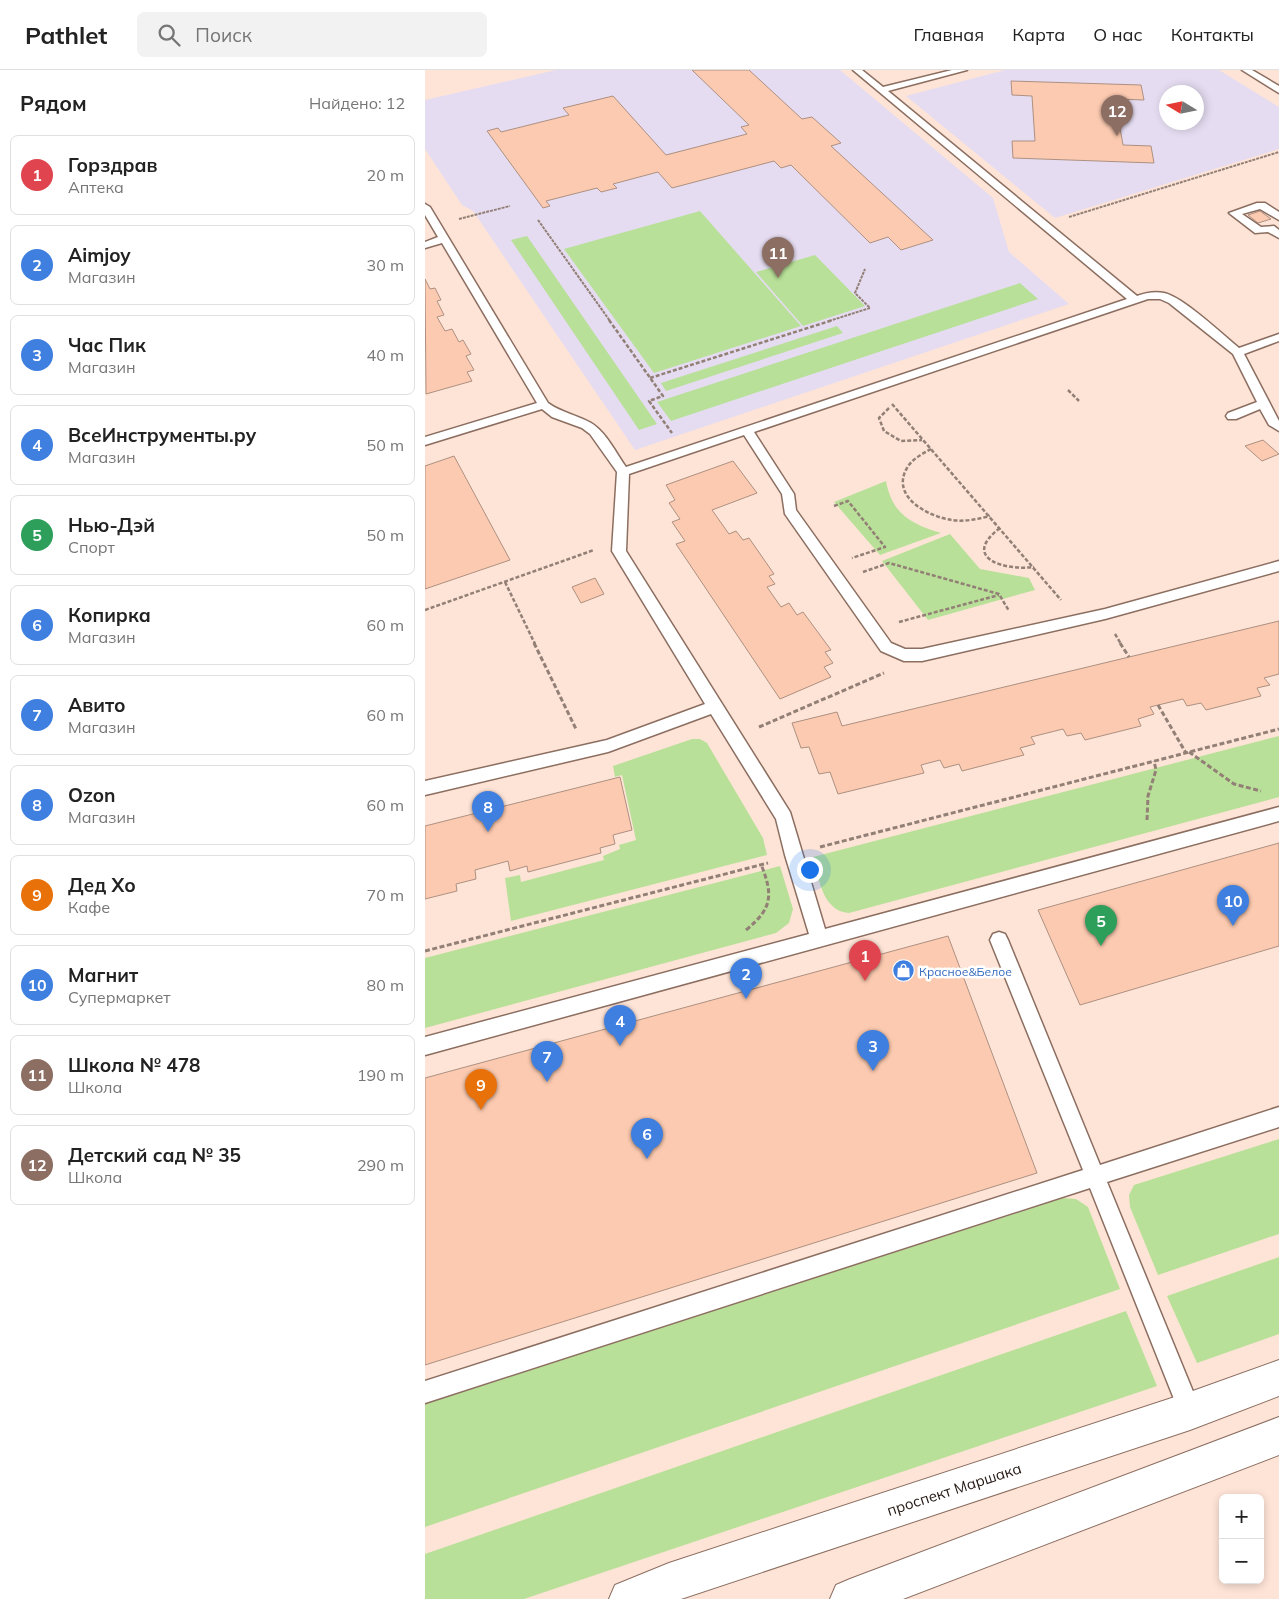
<!DOCTYPE html>
<html lang="ru">
<meta charset="utf-8">
<style>
body{margin:0;font-family:Mulish,sans-serif;background:#f2f2f2;color:#222}
.controls{position:absolute;right:15px;bottom:15px;display:grid;overflow:hidden;border-radius:8px;box-shadow:0 2px 8px #0003}
.controls button{width:45px;height:45px;display:grid;place-items:center;padding:0;border:0;border-bottom:1px solid #e0e0e0;background:#fff;color:#222;font:25px sans-serif}
.compass{position:absolute;left:734px;top:15px;width:45px;height:45px;border-radius:50%;background:#fff;box-shadow:0 2px 8px #0003;rotate:280deg}
.you{position:absolute;left:384px;top:799px;width:18px;height:18px;margin:-12px;border:4px solid #fff;border-radius:50%;background:#1a73e8;box-shadow:0 0 0 8px #1a73e833}
.badge{display:grid;place-items:center;width:32px;height:32px;border-radius:50%;background:#256f6a;color:#fff;font-size:16px;font-weight:700}
.pin{position:absolute;translate:-50% -41px;filter:drop-shadow(0 1px 2px #0008)}
.pin::after{content:'';position:absolute;top:26px;width:18px;height:15px;background:inherit;clip-path:polygon(0 0,100% 0,50% 100%)}
.list{margin:0;padding:0;list-style:none}
h2{display:flex;justify-content:space-between;align-items:center;height:65px;margin:0;padding:0 20px;font-size:21px}
h2 small{font-size:16px;font-weight:400;color:#767676}
.list li{display:grid;grid-template-columns:32px 1fr auto;gap:15px;align-items:center;box-sizing:border-box;height:80px;margin:0 10px 10px;padding:0 10px;border:1px solid #e0e0e0;border-radius:8px}
.list b{display:block;font-size:19px;white-space:nowrap}
.list p{margin:0;font-size:16px;white-space:nowrap;color:#767676}
.list em{font-size:16px;font-style:normal;color:#767676}
.icon{flex:none;width:28px;height:28px;fill:none;stroke:currentColor;stroke-width:2;stroke-linecap:round;stroke-linejoin:round}
.map{position:relative;flex:none;width:854px;height:1529px;overflow:hidden}
header{display:flex;align-items:center;gap:30px;box-sizing:border-box;height:70px;padding:0 25px;background:#fff;border-bottom:1px solid #e0e0e0}
header strong{font-size:24px}
nav{display:flex;gap:28px;margin-inline-start:auto;font-size:18px}
.search{width:350px;height:45px;background:#f2f2f2;display:flex;align-items:center;gap:12px;box-sizing:border-box;padding:0 18px;border-radius:8px;color:#767676;font-size:19px}
main{display:flex}
aside{flex:1;background:#fff}
.map>svg:first-child{display:block}
.education{fill:#e5dcf1;fill-rule:evenodd}
.green{fill:#b9e098}
.building{fill:#fccab0;stroke:#ad9081}
.lines{fill:none;stroke-linecap:round;stroke-linejoin:round}
.lane-casing{stroke:#8b6e60;stroke-width:3}
.street-casing{stroke:#8b6e60;stroke-width:2}
.path-far2{stroke:#927f76;stroke-width:2;stroke-dasharray:3 1;stroke-linecap:butt}
.path-far1{stroke:#927f76;stroke-width:2.5;stroke-dasharray:4 2;stroke-linecap:butt}
.path{stroke:#927f76;stroke-width:3;stroke-dasharray:5 2.5;stroke-linecap:butt}
.lane{fill:#fff;fill-rule:evenodd}
.street{fill:#fff;fill-rule:evenodd}
.labels{text-anchor:middle;dominant-baseline:central;stroke-width:5;stroke-linejoin:round;paint-order:stroke}
.shop-label{font-size:12px;fill:#366cbe;stroke:#fff;text-anchor:start}
.near-street-label{font-size:15px;fill:#221711;stroke:#fff}
</style>
<header>
<strong>Pathlet</strong>
<div class="search"><svg class="icon" aria-label="search" viewBox="0 0 24 24"><circle cx="10" cy="10" r="6"/><path d="M15 15l6 6"/></svg>Поиск</div>
<nav><a>Главная</a><a>Карта</a><a>О нас</a><a>Контакты</a></nav>
</header>
<main>
<aside>
<h2>Рядом<small>Найдено: 12</small></h2>
<ul class="list">
<li><span class="badge" style="background:#e0444e">1</span><div><b>Горздрав</b><p>Аптека</p></div><em>20 m</em></li>
<li><span class="badge" style="background:#3f7fe0">2</span><div><b>Aimjoy</b><p>Магазин</p></div><em>30 m</em></li>
<li><span class="badge" style="background:#3f7fe0">3</span><div><b>Час Пик</b><p>Магазин</p></div><em>40 m</em></li>
<li><span class="badge" style="background:#3f7fe0">4</span><div><b>ВсеИнструменты.ру</b><p>Магазин</p></div><em>50 m</em></li>
<li><span class="badge" style="background:#2e9e5b">5</span><div><b>Нью-Дэй</b><p>Спорт</p></div><em>50 m</em></li>
<li><span class="badge" style="background:#3f7fe0">6</span><div><b>Копирка</b><p>Магазин</p></div><em>60 m</em></li>
<li><span class="badge" style="background:#3f7fe0">7</span><div><b>Авито</b><p>Магазин</p></div><em>60 m</em></li>
<li><span class="badge" style="background:#3f7fe0">8</span><div><b>Ozon</b><p>Магазин</p></div><em>60 m</em></li>
<li><span class="badge" style="background:#e8710a">9</span><div><b>Дед Хо</b><p>Кафе</p></div><em>70 m</em></li>
<li><span class="badge" style="background:#3f7fe0">10</span><div><b>Магнит</b><p>Супермаркет</p></div><em>80 m</em></li>
<li><span class="badge" style="background:#8d6e63">11</span><div><b>Школа № 478</b><p>Школа</p></div><em>190 m</em></li>
<li><span class="badge" style="background:#8d6e63">12</span><div><b>Детский сад № 35</b><p>Школа</p></div><em>290 m</em></li>
</ul>
</aside>
<div class="map">
<svg width="854" height="1529" viewBox="0 0 854 1529">
<rect width="100%" height="100%" fill="#fee4d7"/>
<g class="education">
<path d="M 131,0 L 415,0 L 568,128 L 584,182 L 644,234 L 210,380 L 48,141 L 37,135 L 0,79 L 0,30 Z"/>
<path d="M 580,0 L 794,0 L 854,37 L 854,79 L 630,148 L 481,26 ZM 742,22 L 772,22 L 772,52 L 742,52 Z"/>
</g>
<g class="green">
<path d="M 275,141 L 376,256 L 229,303 L 139,179 Z"/>
<path d="M 102,166 L 232,354 L 214,360 L 86,170 Z"/>
<path d="M 390,185 L 440,236 L 378,256 L 331,202 Z"/>
<path d="M 595,213 L 613,229 L 246,351 L 232,332 Z"/>
<path d="M 412,256 L 418,263 L 241,321 L 236,313 Z"/>
<path d="M 461,411 C 467,444 486,454 516,463 L 455,485 L 409,432 Z"/>
<path d="M 525,464 L 555,499 L 604,508 L 610,520 L 503,550 L 457,491 Z"/>
<path d="M 854,666 L 854,727 L 424,843 C 397,841 394,808 388,787 Z"/>
<path d="M 267,669 L 275,669 L 282,673 L 338,768 L 342,785 L 86,851 L 80,808 L 95,805 L 96,812 L 179,790 L 178,786 L 195,779 L 194,775 L 211,770 L 197,705 L 190,707 L 188,696 Z"/>
<path d="M 355,796 L 368,839 L 364,853 L 351,863 L 0,958 L 0,888 Z"/>
<path d="M 854,1069 L 854,1164 L 733,1205 L 705,1137 L 704,1125 L 709,1115 Z"/>
<path d="M 638,1128 L 651,1129 L 663,1137 L 695,1219 L 0,1457 L 0,1334 Z"/>
<path d="M 854,1187 L 854,1264 L 772,1293 L 742,1226 Z"/>
<path d="M 701,1241 L 732,1316 L 99,1529 L 0,1529 L 0,1484 Z"/>
</g>
<g class="building">
<path d="M 267,0 L 324,0 L 377,49 L 387,47 L 416,73 L 406,76 L 508,170 L 476,180 L 463,167 L 445,173 L 366,95 L 356,98 L 349,91 L 247,118 L 233,102 L 188,114 L 192,118 L 176,122 L 172,118 L 121,131 L 125,136 L 118,138 L 62,61 L 73,58 L 76,62 L 144,45 L 138,38 L 188,26 L 241,85 L 322,64 L 316,57 L 324,55 Z"/>
<path d="M 586,11 L 716,15 L 719,30 L 690,29 L 698,75 L 726,76 L 729,93 L 588,88 L 587,71 L 610,71 L 607,26 L 587,25 Z"/>
<path d="M 835,141 L 846,149 L 833,153 L 823,145 Z"/>
<path d="M 0,209 L 5,219 L 10,218 L 16,230 L 12,231 L 19,245 L 12,247 L 20,261 L 27,259 L 34,272 L 38,270 L 46,284 L 41,286 L 49,300 L 42,302 L 47,311 L 1,324 Z"/>
<path d="M 838,370 L 854,384 L 837,391 L 820,376 Z"/>
<path d="M 29,386 L 85,490 L 0,519 L 0,396 Z"/>
<path d="M 308,391 L 332,423 L 287,440 L 304,464 L 311,461 L 318,470 L 324,468 L 349,504 L 344,506 L 350,514 L 342,517 L 356,537 L 364,533 L 372,545 L 378,542 L 406,580 L 400,582 L 408,593 L 399,597 L 406,607 L 355,629 L 251,474 L 260,471 L 247,452 L 255,449 L 244,433 L 250,430 L 241,415 Z"/>
<path d="M 170,508 L 179,524 L 156,533 L 147,517 Z"/>
<path d="M 854,551 L 854,604 L 839,608 L 845,615 L 832,618 L 836,626 L 781,640 L 776,633 L 762,636 L 758,629 L 725,637 L 729,644 L 713,649 L 716,656 L 660,670 L 656,663 L 642,666 L 638,659 L 606,667 L 610,674 L 595,678 L 599,685 L 537,701 L 534,694 L 519,698 L 515,690 L 496,695 L 499,703 L 413,724 L 405,702 L 394,704 L 384,677 L 376,678 L 367,653 L 412,642 L 417,656 Z"/>
<path d="M 195,707 L 207,760 L 188,765 L 190,774 L 175,778 L 176,783 L 103,802 L 102,796 L 85,801 L 83,791 L 50,800 L 51,809 L 31,814 L 32,821 L 0,829 L 0,756 Z"/>
<path d="M 854,773 L 854,876 L 655,935 L 613,840 Z"/>
<path d="M 523,866 L 612,1103 L 0,1295 L 0,1008 Z"/>
</g>
<g class="lines">
<defs>
<g id="lane">
<path d="M 428,0 L 437,0 L 458,17 L 527,0 L 542,0 L 463,21 L 712,226 C 720,223 730,221 739,223 C 758,227 797,264 814,278 L 854,264 L 854,271 L 819,284 L 854,351 L 854,361 L 844,355 L 835,339 L 811,349 L 803,349 L 801,346 L 803,343 L 832,332 L 808,284 L 744,233 L 735,229 L 723,229 L 329,362 L 369,424 L 371,440 L 466,573 L 480,579 L 497,579 L 680,539 L 854,491 L 854,501 L 680,549 L 497,591 L 479,591 L 456,581 L 360,444 L 357,424 L 319,365 L 204,404 L 201,481 L 365,742 L 400,859 L 854,737 L 854,751 L 0,985 L 0,967 L 384,864 L 360,785 L 351,749 L 286,644 L 183,682 L 0,725 L 0,711 L 182,670 L 280,634 L 187,481 L 192,402 L 165,364 L 157,358 L 127,347 L 117,339 L 0,375 L 0,367 L 112,333 L 17,173 L 0,178 L 0,172 L 13,167 L 0,145 L 0,134 L 5,137 L 123,333 C 137,343 152,345 166,353 C 181,362 191,383 201,397 L 702,229 Z"/>
<path d="M 817,0 L 827,0 L 854,16 L 854,23 Z"/>
<path d="M 832,133 L 840,133 L 854,142 L 854,150 L 835,139 L 817,144 L 836,157 L 849,156 L 854,160 L 854,168 L 843,162 L 830,163 L 804,143 Z"/>
<path d="M 574,862 L 580,864 L 583,870 L 675,1095 L 854,1037 L 854,1057 L 682,1112 L 776,1341 L 773,1349 L 765,1352 L 757,1349 L 665,1118 L 0,1333 L 0,1311 L 658,1100 L 565,870 L 568,864 Z"/>
</g>
<g id="street">
<path d="M 854,1290 L 854,1326 L 765,1360 L 256,1529 L 184,1529 L 190,1515 L 244,1493 L 765,1322 Z"/>
<path d="M 854,1347 L 854,1385 L 478,1529 L 405,1529 L 411,1515 L 425,1509 Z"/>
</g>
</defs>
<use href="#lane" class="lane-casing"/>
<use href="#street" class="street-casing"/>
<g class="path-far2">
<path d="M 644,147 L 854,82"/>
<path d="M 34,149 L 85,136"/>
<path d="M 113,150 L 185,251"/>
<path d="M 404,251 L 445,238 L 430,223 L 440,199"/>
</g>
<g class="path-far1">
<path d="M 184,250 L 238,326 L 224,331 L 247,363"/>
<path d="M 225,308 L 408,250"/>
<path d="M 643,320 L 654,331"/>
<path d="M 467,334 L 636,530"/>
<path d="M 464,338 L 454,348 L 459,361 L 476,371 L 497,370"/>
<path d="M 506,379 C 497,384 487,389 482,398 C 465,427 504,447 527,450 C 540,452 553,449 565,446"/>
<path d="M 409,436 L 423,431 L 460,477 L 427,488"/>
<path d="M 575,458 C 535,488 580,501 609,497"/>
<path d="M 438,502 L 464,493 L 574,524 L 584,541"/>
<path d="M 80,512 L 110,574"/>
<path d="M 0,540 L 169,480"/>
<path d="M 474,552 L 574,525"/>
<path d="M 690,564 L 696,574"/>
</g>
<g class="path">
<path d="M 109,573 L 151,659"/>
<path d="M 695,573 L 704,587"/>
<path d="M 733,635 L 761,683"/>
<path d="M 334,657 L 459,603"/>
<path d="M 764,682 L 809,714 L 836,721"/>
<path d="M 722,750 L 723,726 L 731,700 L 729,691"/>
<path d="M 395,777 L 854,659"/>
<path d="M 321,860 C 348,838 348,825 336,794"/>
<path d="M 0,881 L 343,793"/>
</g>
<use href="#lane" class="lane"/>
<use href="#street" class="street"/>
</g>
<defs>
<symbol id="shop-disc" viewBox="-11 -11 22 22"><circle r="9.5" fill="#3f7fe0" stroke="#fff"/><path d="M-5-2.5h2.3a2.7 3.5 0 0 1 5.4 0H5L5.5 6h-11ZM-1.5-2.5h3a1.5 2.3 0 0 0-3 0Z" fill="#fff"/></symbol>
</defs>
<g fill-rule="evenodd">
<use href="#shop-disc" x="466" y="888" width="25" height="25"/>
</g>
<g class="labels">
<g class="shop-label">
<text x="494" y="901">Красное&amp;Белое</text>
</g>
<g class="near-street-label">
<text transform="translate(529 1419) rotate(-18)">проспект Маршака</text>
</g>
</g>
</svg>
<div class="controls">
<button>+</button>
<button>−</button>
</div>
<svg class="compass" viewBox="-18 -18 36 36"><path d="M0-13l5 13h-10z" fill="#e53935"/><path d="M0 13l5-13h-10z" fill="#767676"/></svg>
<div class="you"></div>
<div class="pin badge" style="left:440px;top:911px;background:#e0444e">1</div>
<div class="pin badge" style="left:321px;top:929px;background:#3f7fe0">2</div>
<div class="pin badge" style="left:448px;top:1001px;background:#3f7fe0">3</div>
<div class="pin badge" style="left:195px;top:976px;background:#3f7fe0">4</div>
<div class="pin badge" style="left:676px;top:876px;background:#2e9e5b">5</div>
<div class="pin badge" style="left:222px;top:1089px;background:#3f7fe0">6</div>
<div class="pin badge" style="left:122px;top:1012px;background:#3f7fe0">7</div>
<div class="pin badge" style="left:63px;top:762px;background:#3f7fe0">8</div>
<div class="pin badge" style="left:56px;top:1040px;background:#e8710a">9</div>
<div class="pin badge" style="left:808px;top:856px;background:#3f7fe0">10</div>
<div class="pin badge" style="left:353px;top:208px;background:#8d6e63">11</div>
<div class="pin badge" style="left:692px;top:66px;background:#8d6e63">12</div>
</div>
</main>
